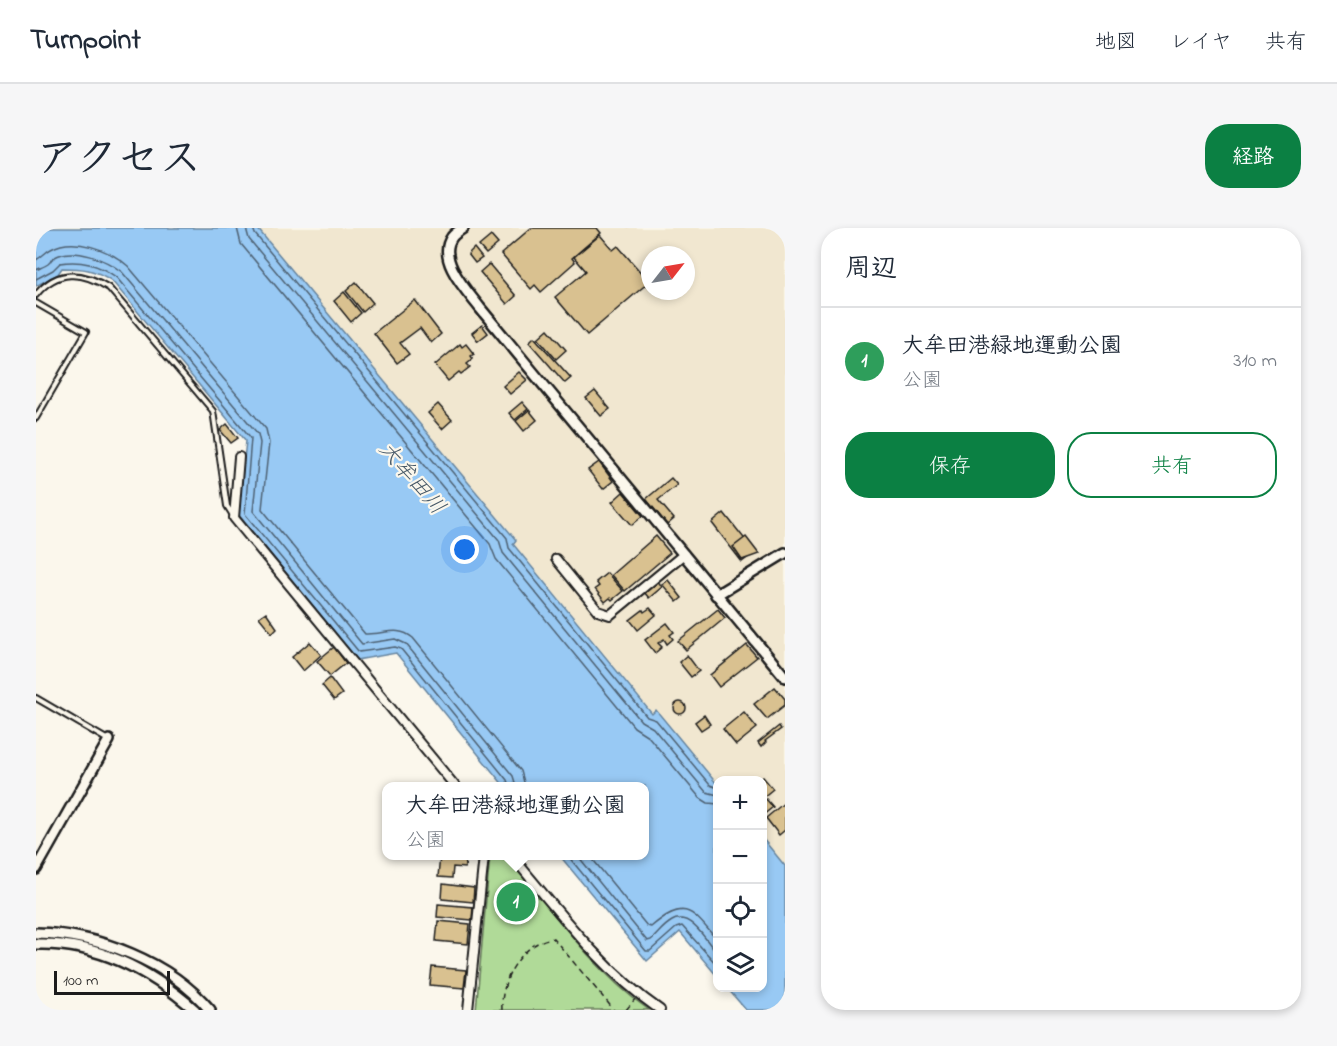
<!DOCTYPE html>
<html lang="ja">
<meta charset="utf-8">
<style>
body{margin:0;font-family:"Indie Flower","Klee One",sans-serif;background:#f6f6f7;color:#1f2937}
.controls{position:absolute;right:18px;bottom:18px;display:grid;overflow:hidden;border-radius:12px;box-shadow:0 3px 9px #0003}
.controls button{width:54px;height:54px;display:grid;place-items:center;padding:0;border:0;border-bottom:2px solid #e0e1e3;background:#fff;color:#1f2937;font:30px sans-serif}
.compass{position:absolute;left:605px;top:18px;width:54px;height:54px;border-radius:50%;background:#fff;box-shadow:0 3px 9px #0003;rotate:59deg}
.scale{position:absolute;left:18px;bottom:15px;width:116px;box-sizing:border-box;padding-left:6px;border:3px solid #1c1c1c;border-top:0;font-size:16px;line-height:21px;white-space:nowrap;color:#1c1c1c;-webkit-text-stroke:4px #fbf7ec;paint-order:stroke}
.you{position:absolute;left:429px;top:322px;width:21px;height:21px;margin:-15px;border:4px solid #fff;border-radius:50%;background:#1a73e8;box-shadow:0 0 0 9px #1a73e833}
.badge{display:grid;place-items:center;width:39px;height:39px;border-radius:50%;background:#0b8043;color:#fff;font-size:20px;font-weight:700}
.pin{position:absolute;translate:-50% -50%;border:3px solid #fff;box-shadow:0 2px 6px #0006}
.popup{position:absolute;left:346px;top:554px;width:267px;height:78px;box-sizing:border-box;display:grid;place-content:center;border-radius:12px;background:#fff;filter:drop-shadow(0 2px 4px #0005);font-size:20px;white-space:nowrap;color:#747a83}
.popup b{font-size:22px;color:#1f2937}
.popup::after{content:'';position:absolute;left:50%;top:100%;margin-left:-12px;border:12px solid transparent;border-top-color:#fff}
.list{margin:0;padding:0;list-style:none}
h2{display:flex;justify-content:space-between;align-items:center;height:78px;margin:0;padding:0 24px;font-size:26px}
h2 small{font-size:20px;font-weight:400;color:#747a83}
.list li{display:grid;grid-template-columns:39px 1fr auto;gap:18px;align-items:center;box-sizing:border-box;height:108px;padding:0 24px;border-top:2px solid #e0e1e3}
.list b{display:block;font-size:22px;white-space:nowrap}
.list p{margin:0;font-size:20px;white-space:nowrap;color:#747a83}
.list em{font-size:20px;font-style:normal;color:#747a83}
.actions{display:flex;gap:12px;padding:18px 24px}
.actions a{flex:1;padding:14px 0;border:2px solid #0b8043;border-radius:24px;text-align:center;font-size:21px;color:#0b8043}
.actions .main{background:#0b8043;color:#fff}
.icon{flex:none;width:33px;height:33px;fill:none;stroke:currentColor;stroke-width:2;stroke-linecap:round;stroke-linejoin:round}
.map{position:relative;flex:none;width:749px;height:782px;overflow:hidden;border-radius:24px}
header{display:flex;align-items:center;gap:36px;box-sizing:border-box;height:84px;padding:0 30px;background:#fff;border-bottom:2px solid #e0e1e3}
header strong{font-size:28px}
nav{display:flex;gap:33px;margin-inline-start:auto;font-size:21px}
.intro{display:flex;align-items:center;justify-content:space-between;box-sizing:border-box;height:144px;padding:0 36px}
h1{margin:0;font-size:42px}
.button{padding:15px 27px;border-radius:24px;background:#0b8043;color:#fff;font-size:21px;font-weight:700}
main{display:flex;gap:36px;padding:0 36px}
aside{flex:1;background:#fff;border-radius:24px;box-shadow:0 3px 9px #0003}
.map>svg:first-child{display:block}
.built{fill:#f1e7d0;fill-rule:evenodd}
.green{fill:#b0da98;stroke:#667b5a;stroke-width:1.5}
.water{fill:#98c9f4;stroke:#66849e;stroke-width:1.5}
.lines{fill:none;stroke-linecap:round;stroke-linejoin:round}
.shore{stroke:#4e6172;stroke-width:1.5}
.stream{stroke:#66849e;stroke-width:2}
.building{fill:#d9c190;stroke:#1c1c1c;stroke-width:1.5}
.service-casing{stroke:#1c1c1c;stroke-width:8}
.minor-casing{stroke:#1c1c1c;stroke-width:12}
.tertiary-casing{stroke:#1c1c1c;stroke-width:14}
.path{stroke:#1c1c1c;stroke-width:1.5;stroke-dasharray:6 4.5;stroke-linecap:butt}
.service{stroke:#fbf7ec;stroke-width:4}
.minor{stroke:#fbf7ec;stroke-width:8}
.tertiary{stroke:#fbf7ec;stroke-width:9}
.labels{text-anchor:middle;dominant-baseline:central;stroke-width:4.5;stroke-linejoin:round;paint-order:stroke}
.water-label{font-size:22px;font-style:italic;fill:#475968;stroke:#fbf7ec}
</style>
<header>
<strong>Turnpoint</strong>
<nav><a>地図</a><a>レイヤ</a><a>共有</a></nav>
</header>
<div class="intro"><h1>アクセス</h1><a class="button">経路</a></div>
<main>
<div class="map">
<svg width="749" height="782" viewBox="0 0 749 782">
<rect width="100%" height="100%" fill="#fbf7ec"/>
<filter id="ink" filterUnits="userSpaceOnUse"><feTurbulence type="fractalNoise" baseFrequency=".0167" numOctaves="2"/><feDisplacementMap in="SourceGraphic" scale="12" xChannelSelector="R" yChannelSelector="G"/><feConvolveMatrix kernelMatrix="1 2 1 2 8 2 1 2 1" color-interpolation-filters="sRGB"/></filter>
<g filter="url(#ink)">
<path class="built" d="M 221,0 L 749,0 L 749,638 L 727,611 L 726,552 L 682,552 L 681,556 L 620,483 L 617,486 L 477,315 L 480,311 ZM 614,27 L 650,27 L 650,63 L 614,63 Z"/>
<path class="green" d="M 454,628 L 472,628 C 515,681 556,742 613,782 L 440,782 Z"/>
<g class="water">
<path d="M 0,0 L 221,0 L 480,312 L 477,316 L 616,486 L 620,482 L 681,556 L 681,748 L 644,704 L 611,733 L 524,628 L 609,628 L 609,558 L 468,558 L 360,425 L 321,432 L 202,286 L 210,213 L 76,53 C 59,41 46,40 26,40 L 22,46 L 0,58 Z"/>
<path d="M 727,611 L 749,638 L 749,782 L 710,782 L 691,760 L 726,760 Z"/>
</g>
<g class="lines">
<g class="shore">
<path d="M 201,0 L 205,16 L 454,316 L 460,331 L 598,499 L 612,508 L 664,570 L 672,575 L 682,576"/>
<path d="M 210,0 L 213,11 L 463,312 L 467,325 L 605,493 L 617,500 L 670,564 L 682,567"/>
<path d="M 217,0 L 219,6 L 471,310 L 473,320 L 611,489 L 620,492 L 674,557 L 682,560"/>
<path d="M 0,32 C 6,29 9,24 15,21 C 38,8 74,22 92,38 L 230,201 L 233,215 L 226,281 L 329,406 C 347,407 362,397 377,410 L 485,543 L 489,558"/>
<path d="M 0,42 C 4,40 9,38 12,36 C 18,31 12,33 19,29 C 38,18 71,32 86,44 L 222,206 L 224,215 L 217,283 L 326,416 L 359,411 L 370,416 L 477,548 L 480,558"/>
<path d="M 0,51 L 17,42 L 24,35 C 45,32 62,36 80,49 L 215,210 L 209,286 L 323,424 L 359,419 L 365,421 L 471,552 L 473,558"/>
<path d="M 532,628 L 610,723 L 614,723 L 640,700 L 646,698 L 682,738"/>
<path d="M 542,628 L 611,713 L 615,712 C 622,706 627,698 636,693 C 654,682 672,715 682,727"/>
<path d="M 554,628 L 611,698 L 615,699 C 650,669 656,683 682,713"/>
</g>
<path class="stream" d="M 746,0 L 749,3"/>
</g>
<g class="building">
<path d="M 495,0 L 561,0 L 565,5 L 536,30 L 539,34 L 505,64 L 499,57 L 495,61 L 465,26 Z"/>
<path d="M 564,7 L 577,22 L 582,18 L 613,54 L 551,107 L 519,69 L 550,43 L 538,29 Z"/>
<path d="M 455,8 L 462,16 L 450,26 L 443,18 Z"/>
<path d="M 438,20 L 446,30 L 439,35 L 432,26 Z"/>
<path d="M 453,36 L 480,68 L 471,76 L 444,44 Z"/>
<path d="M 320,54 L 337,75 L 327,84 L 310,63 Z"/>
<path d="M 308,64 L 325,85 L 315,94 L 298,73 Z"/>
<path d="M 379,72 L 405,106 L 395,115 L 384,100 L 364,115 L 373,126 L 361,135 L 338,105 Z"/>
<path d="M 446,97 L 452,105 L 442,113 L 436,105 Z"/>
<path d="M 512,101 L 530,122 L 520,131 L 502,110 Z"/>
<path d="M 498,109 L 535,150 L 529,155 L 493,114 Z"/>
<path d="M 424,116 L 426,119 L 430,116 L 438,126 L 435,128 L 437,131 L 431,136 L 434,139 L 425,146 L 423,144 L 412,153 L 399,137 Z"/>
<path d="M 483,144 L 491,152 L 474,166 L 467,158 Z"/>
<path d="M 559,163 L 574,181 L 565,188 L 550,170 Z"/>
<path d="M 486,174 L 492,181 L 479,192 L 473,185 Z"/>
<path d="M 402,176 L 416,192 L 406,201 L 392,185 Z"/>
<path d="M 493,182 L 501,192 L 488,203 L 480,193 Z"/>
<path d="M 191,196 L 202,210 L 195,215 L 184,202 Z"/>
<path d="M 563,234 L 577,253 L 567,261 L 552,242 Z"/>
<path d="M 635,250 L 641,257 L 622,272 L 638,291 L 631,297 L 610,271 Z"/>
<path d="M 587,264 L 607,288 L 596,297 L 576,274 Z"/>
<path d="M 688,285 L 719,324 L 706,334 L 676,295 Z"/>
<path d="M 620,308 L 634,325 L 589,363 L 575,347 Z"/>
<path d="M 710,309 L 723,326 L 706,332 L 697,319 Z"/>
<path d="M 571,345 L 587,363 L 576,372 L 574,370 L 569,374 L 559,361 L 563,358 L 560,354 Z"/>
<path d="M 632,352 L 646,370 L 641,374 L 626,356 Z"/>
<path d="M 622,353 L 626,359 L 613,370 L 608,364 Z"/>
<path d="M 614,380 L 620,387 L 602,402 L 594,392 L 607,382 L 608,384 Z"/>
<path d="M 682,381 L 689,390 L 650,422 L 642,413 Z"/>
<path d="M 230,384 L 241,400 L 236,405 L 223,389 Z"/>
<path d="M 631,395 L 638,404 L 634,407 L 637,411 L 631,416 L 628,411 L 622,415 L 626,419 L 619,425 L 609,412 Z"/>
<path d="M 274,414 L 285,427 L 267,443 L 256,429 Z"/>
<path d="M 711,417 L 721,429 L 683,459 L 674,447 Z"/>
<path d="M 298,419 L 310,435 L 294,448 L 281,433 Z"/>
<path d="M 651,427 L 663,443 L 655,449 L 643,434 Z"/>
<path d="M 294,450 L 306,466 L 298,472 L 286,457 Z"/>
<path d="M 739,459 L 749,471 L 749,477 L 731,491 L 718,476 Z"/>
<circle cx="644" cy="480" r="6"/>
<path d="M 708,484 L 721,500 L 700,517 L 687,501 Z"/>
<path d="M 668,487 L 674,496 L 665,502 L 659,494 Z"/>
<path d="M 743,498 L 745,501 L 729,513 L 730,514 L 725,519 L 722,515 Z"/>
<path d="M 727,549 L 737,561 L 726,570 L 726,552 L 723,552 Z"/>
<path d="M 730,571 L 737,579 L 726,588 L 726,573 Z"/>
<path d="M 749,574 L 749,602 L 743,607 L 730,590 Z"/>
<path d="M 404,628 L 430,628 L 429,640 L 417,639 L 416,650 L 402,649 Z"/>
<path d="M 407,656 L 438,660 L 437,674 L 406,671 Z"/>
<path d="M 402,676 L 437,679 L 436,692 L 401,689 Z"/>
<path d="M 402,693 L 434,696 L 432,716 L 400,713 Z"/>
<path d="M 396,739 L 430,742 L 428,760 L 394,757 Z"/>
</g>
<g class="lines">
<defs>
<g id="service">
<path d="M 0,67 C 21,41 46,43 73,60 L 177,183 L 191,278 L 196,286"/>
<path d="M 0,75 L 50,104 L 0,190"/>
<path d="M 0,470 L 72,512"/>
</g>
<g id="minor">
<path d="M 203,229 L 198,290 L 419,558"/>
<path d="M 520,331 L 562,383 L 574,387 L 648,326"/>
<path d="M 476,628 C 522,683 565,741 624,782"/>
<path d="M 432,782 L 448,628"/>
</g>
<g id="tertiary">
<path d="M 427,0 C 424,2 418,6 416,9 C 400,31 431,63 444,80 L 749,449"/>
<path d="M 680,367 L 749,325"/>
<path d="M 0,641 L 73,512"/>
<path d="M 0,705 C 62,706 134,734 174,782"/>
<path d="M 0,716 C 61,714 115,743 159,782"/>
</g>
</defs>
<use href="#service" class="service-casing"/>
<use href="#minor" class="minor-casing"/>
<use href="#tertiary" class="tertiary-casing"/>
<g class="path">
<path d="M 466,782 C 464,752 486,714 517,710 L 578,782"/>
<path d="M 590,782 L 599,771"/>
</g>
<use href="#service" class="service"/>
<use href="#minor" class="minor"/>
<use href="#tertiary" class="tertiary"/>
</g>
</g>
<g class="labels">
<g class="water-label">
<text transform="translate(375 251) rotate(49)">大牟田川</text>
</g>
</g>
</svg>
<div class="controls">
<button>+</button>
<button>−</button>
<button><svg class="icon" aria-label="locate" viewBox="0 0 24 24"><circle cx="12" cy="12" r="6"/><path d="M12 2v4M12 18v4M2 12h4M18 12h4"/></svg></button>
<button><svg class="icon" aria-label="layers" viewBox="0 0 24 24"><path d="M12 4l9 5-9 5-9-5zM3 14l9 5 9-5"/></svg></button>
</div>
<svg class="compass" viewBox="-18 -18 36 36"><path d="M0-13l5 13h-10z" fill="#e53935"/><path d="M0 13l5-13h-10z" fill="#747a83"/></svg>
<div class="scale">100 m</div>
<div class="you"></div>
<div class="pin badge" style="left:480px;top:674px;background:#2e9e5b">1</div>
<div class="popup"><b>大牟田港緑地運動公園</b>公園</div>
</div>
<aside>
<h2>周辺<small></small></h2>
<ul class="list">
<li><span class="badge" style="background:#2e9e5b">1</span><div><b>大牟田港緑地運動公園</b><p>公園</p></div><em>310 m</em></li>
</ul>
<div class="actions"><a class="main">保存</a><a>共有</a></div>
</aside>
</main>
